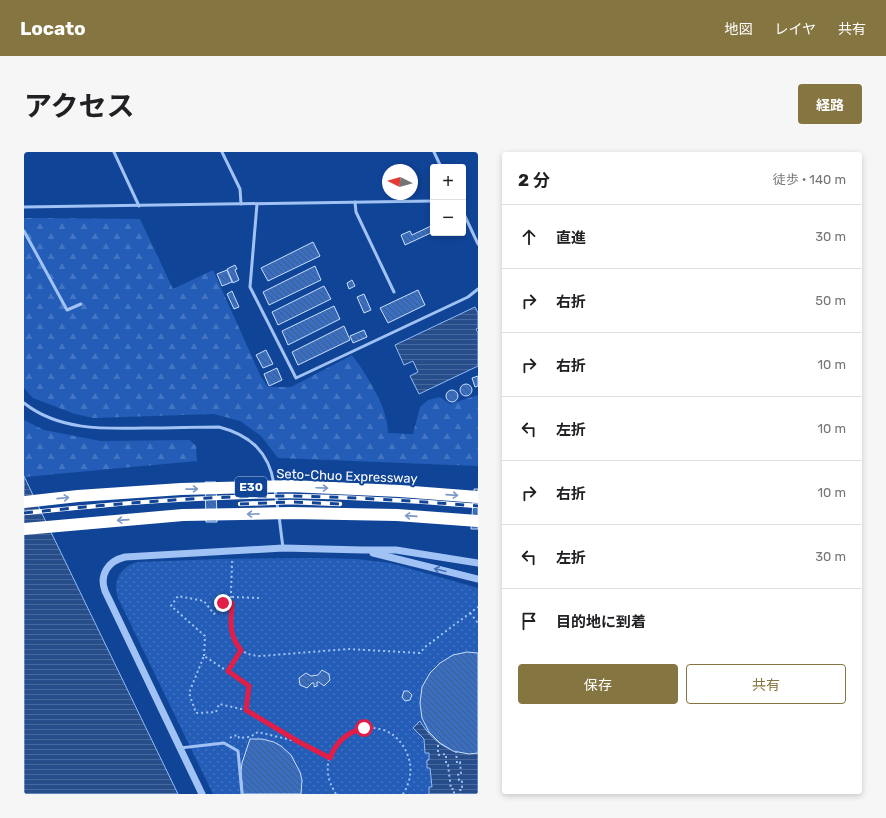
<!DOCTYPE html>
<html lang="ja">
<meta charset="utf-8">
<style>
body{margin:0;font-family:Rubik,"Noto Sans JP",sans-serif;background:#f6f6f6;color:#202124}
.controls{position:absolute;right:12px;top:12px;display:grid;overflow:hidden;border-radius:4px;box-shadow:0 2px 6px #0003}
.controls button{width:36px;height:36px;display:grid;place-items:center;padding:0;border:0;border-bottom:1px solid #e0e0e0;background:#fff;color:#202124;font:20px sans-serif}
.compass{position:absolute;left:358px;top:12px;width:36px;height:36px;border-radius:50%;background:#fff;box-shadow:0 2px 6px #0003;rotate:275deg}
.stop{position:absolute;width:12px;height:12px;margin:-9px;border:3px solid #e11d48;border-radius:50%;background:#fff}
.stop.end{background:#e11d48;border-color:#fff;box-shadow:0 1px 4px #0008}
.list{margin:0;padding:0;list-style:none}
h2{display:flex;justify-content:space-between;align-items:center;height:52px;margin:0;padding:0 16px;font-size:17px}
h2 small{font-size:13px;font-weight:400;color:#757577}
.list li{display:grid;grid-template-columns:26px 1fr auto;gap:12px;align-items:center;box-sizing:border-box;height:64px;padding:0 16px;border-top:1px solid #e0e0e0}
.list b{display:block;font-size:15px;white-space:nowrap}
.list em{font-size:13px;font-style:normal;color:#757577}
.actions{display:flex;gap:8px;padding:12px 16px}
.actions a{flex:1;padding:9px 0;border:1px solid #847541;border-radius:4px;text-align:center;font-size:14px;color:#847541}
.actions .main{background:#847541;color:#fff}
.icon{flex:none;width:22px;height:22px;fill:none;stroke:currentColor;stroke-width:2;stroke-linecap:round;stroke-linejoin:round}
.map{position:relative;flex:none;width:454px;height:642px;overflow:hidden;border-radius:4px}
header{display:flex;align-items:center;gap:24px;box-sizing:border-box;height:56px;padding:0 20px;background:#847541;color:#fff}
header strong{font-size:19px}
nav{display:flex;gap:22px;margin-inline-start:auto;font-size:14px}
.intro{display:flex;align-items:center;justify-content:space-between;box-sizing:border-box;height:96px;padding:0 24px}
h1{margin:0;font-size:28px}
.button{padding:10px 18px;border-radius:4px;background:#847541;color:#fff;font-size:14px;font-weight:700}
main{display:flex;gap:24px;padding:0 24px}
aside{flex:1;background:#fff;border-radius:4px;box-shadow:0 2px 6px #0003}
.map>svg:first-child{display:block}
.forest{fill:url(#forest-firs)}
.park{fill:url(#park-dots)}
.water{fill:url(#water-rules);stroke:#92bcf7}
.building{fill:url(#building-back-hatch);stroke:#c9defe}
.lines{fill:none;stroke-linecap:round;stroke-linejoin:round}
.path{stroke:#a1c2f4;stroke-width:2;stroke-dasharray:2 3;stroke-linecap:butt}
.service{stroke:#a1c2f4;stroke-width:3}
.tertiary{stroke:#a1c2f4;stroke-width:7}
.rail-casing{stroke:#fff;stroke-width:4.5}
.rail{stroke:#104497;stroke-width:3;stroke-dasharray:9;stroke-linecap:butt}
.motorway-bridge{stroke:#fff;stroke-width:12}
.oneway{stroke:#7c98c6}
.oneway2{stroke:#4370b8}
.route{stroke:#e11d48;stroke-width:5}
.labels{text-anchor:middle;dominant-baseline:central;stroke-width:4;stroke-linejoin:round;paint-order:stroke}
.shield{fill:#104497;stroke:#b7c7e0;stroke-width:1}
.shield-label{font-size:12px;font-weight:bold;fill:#fff}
.street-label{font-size:13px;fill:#fff;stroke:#104497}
</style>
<header>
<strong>Locato</strong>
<nav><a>地図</a><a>レイヤ</a><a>共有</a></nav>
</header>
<div class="intro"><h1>アクセス</h1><a class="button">経路</a></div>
<main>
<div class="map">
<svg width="454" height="642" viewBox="0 0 454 642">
<defs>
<pattern id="forest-firs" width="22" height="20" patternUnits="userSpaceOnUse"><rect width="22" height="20" fill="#235db7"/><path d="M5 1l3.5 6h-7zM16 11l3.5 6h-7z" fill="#4475c2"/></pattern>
<pattern id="park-dots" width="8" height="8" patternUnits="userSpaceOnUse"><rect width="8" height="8" fill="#235db7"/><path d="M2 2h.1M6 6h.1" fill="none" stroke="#4475c2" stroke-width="1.8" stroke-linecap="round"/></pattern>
<pattern id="water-rules" width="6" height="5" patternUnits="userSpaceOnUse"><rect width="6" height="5" fill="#274d8b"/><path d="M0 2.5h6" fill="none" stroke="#47689c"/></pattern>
<pattern id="building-back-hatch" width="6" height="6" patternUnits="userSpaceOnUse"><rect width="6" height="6" fill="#396ec0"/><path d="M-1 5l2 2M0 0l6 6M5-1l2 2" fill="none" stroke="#435b80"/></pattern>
</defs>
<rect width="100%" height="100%" fill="#104497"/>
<g class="forest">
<path d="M 0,66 L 116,67 L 149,137 L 189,118 L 237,225 L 244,235 L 267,235 L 328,203 C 343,223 364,256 364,281 L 389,282 L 396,255 L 404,248 L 416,245 L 426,252 L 454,243 L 454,314 L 254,306 L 237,284 L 216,269 L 190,262 L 69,266 L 51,262 L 9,246 L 0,236 Z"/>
<path d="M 0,268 L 20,278 L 77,289 L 166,288 L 172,294 L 173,309 L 0,325 Z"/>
</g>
<path class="park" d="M 285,406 L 332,407 L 366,411 L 454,436 L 454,642 L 189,642 L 94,446 C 88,429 97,413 115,410 L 195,407 Z"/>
<g class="water">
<path d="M 451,155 L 454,161 L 454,176 L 452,177 L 454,181 L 454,214 L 395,242 L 386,224 L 394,220 L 389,209 L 380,213 L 371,193 Z"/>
<path d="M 0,324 L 8,341 L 154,642 L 0,642 Z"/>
<path d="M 396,569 C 403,581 415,594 429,598 C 436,601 446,600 454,601 L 454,642 L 405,642 L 405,635 L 408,635 L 406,616 L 403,616 L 403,608 L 405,608 L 405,601 L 401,601 L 400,587 L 389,576 Z"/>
</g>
<g class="building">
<path d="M 409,73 L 409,80 L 381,93 L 377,83 L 386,79 L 388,83 Z"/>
<path d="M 289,90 L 296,104 L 244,129 L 237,116 Z"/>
<path d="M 211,113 L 213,117 L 211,118 L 215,128 L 209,131 L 203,117 Z"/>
<path d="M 291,114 L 297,128 L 245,153 L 239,140 Z"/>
<path d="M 203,118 L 208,130 L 198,134 L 193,122 Z"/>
<path d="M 328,128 L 331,134 L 325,137 L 323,131 Z"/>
<path d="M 300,134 L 307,147 L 254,173 L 248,160 Z"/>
<path d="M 394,138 L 401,153 L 364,171 L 356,156 Z"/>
<path d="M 208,139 L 215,155 L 210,157 L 203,142 Z"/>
<path d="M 340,142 L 347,158 L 340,161 L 333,145 Z"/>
<path d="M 310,154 L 316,167 L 264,193 L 258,179 Z"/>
<path d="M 320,174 L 326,188 L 274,213 L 268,200 Z"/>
<path d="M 340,178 L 343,185 L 329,191 L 326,184 Z"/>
<path d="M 242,198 L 249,212 L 239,216 L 232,203 Z"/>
<path d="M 253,216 L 258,228 L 245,234 L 240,222 Z"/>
<path d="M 454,224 L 454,234 L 451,235 L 448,226 Z"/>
<circle cx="442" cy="238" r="6"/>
<circle cx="428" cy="244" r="6"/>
<path d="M 181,330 L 192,330 L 193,370 L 182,370 Z"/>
<path d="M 450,337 L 454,337 L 454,377 L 447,377 Z"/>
<path d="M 443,500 L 454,501 L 454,601 L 445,602 L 429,599 L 416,591 L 405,580 L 398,566 L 396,551 L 398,535 L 406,521 L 416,511 L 429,503 Z"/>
<path d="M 298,518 L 305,522 L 306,528 L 300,534 L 295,530 L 293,530 L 293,534 L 290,535 L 290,531 L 288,531 L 283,536 L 276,533 L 275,526 L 282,521 L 287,524 L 294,523 Z"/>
<path d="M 380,539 L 384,539 L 388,543 L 386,548 L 381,549 L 378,545 Z"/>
<path d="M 226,587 L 238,587 L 250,590 L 257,594 L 267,603 L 276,620 L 278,628 L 277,642 L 219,642 L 217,619 L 218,611 Z"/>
</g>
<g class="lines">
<g class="path">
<path d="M 208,409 C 208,426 204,477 211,490 C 216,500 226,504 237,504 L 324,497 L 396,501 L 401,495 L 454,455"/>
<path d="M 208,445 L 235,446"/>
<path d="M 446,461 L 454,471"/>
<path d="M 180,504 L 181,484 L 147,454 L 154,444 L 180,449 L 190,462 L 199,451 L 207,451"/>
<path d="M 204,519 L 217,498"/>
<path d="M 222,558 L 225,533 L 180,504 L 165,541 L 172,561 L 192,560 L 195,552 L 222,558 L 275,590"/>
<path d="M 206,586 L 209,584 L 214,583 L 215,586 L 226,585 L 234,580 L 275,590 L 305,605"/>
<path d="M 414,593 L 414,603 L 422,602 L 422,612 L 424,613 L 427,637 L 430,637 L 430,642"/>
<path d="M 432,599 L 433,611 L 436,610 L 437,621 L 434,621 L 435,628 L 438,628 L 438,638 L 436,638 L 436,642"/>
<path d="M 312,642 C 277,588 363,546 384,604 C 389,617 386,631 379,642"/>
</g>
<g class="service">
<path d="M 90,0 L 115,54"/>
<path d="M 198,0 L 216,37 L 217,52"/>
<path d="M 410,0 L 417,15"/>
<path d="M 331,50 L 332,60 L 370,140"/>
<path d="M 233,52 L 226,135 L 272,226 L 444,145 L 454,137"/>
<path d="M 0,55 L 409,49"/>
<path d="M 439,60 L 454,92"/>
<path d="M 0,79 L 43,158 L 57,152"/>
<path d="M 0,251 C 35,279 82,277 124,276 C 148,276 171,275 195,275 C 226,283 245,300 250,332"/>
<path d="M 251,338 L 254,358"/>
<path d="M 255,364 L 259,396"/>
<path d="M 156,596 L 200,591 L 214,599 L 218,642"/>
</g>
<g class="tertiary">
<path d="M 349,401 L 454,427"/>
<path d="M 178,642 L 81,439 C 75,423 84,409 101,405 L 259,396 L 339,398 L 372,398 L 454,411"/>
</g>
<defs>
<g id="rail">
<path d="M 216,352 L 267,350 L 316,352"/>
<path d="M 0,361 C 88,352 177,344 266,344 C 329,345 392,349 454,354"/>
</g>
</defs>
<use href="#rail" class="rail-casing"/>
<use href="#rail" class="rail"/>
<g class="motorway-bridge">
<path d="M 0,350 L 54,344 L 157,337 L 266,334 L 376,339 L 454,345"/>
<path d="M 0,377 L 159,363 L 267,361 L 373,363 L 454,369"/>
</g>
</g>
<defs><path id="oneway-shaft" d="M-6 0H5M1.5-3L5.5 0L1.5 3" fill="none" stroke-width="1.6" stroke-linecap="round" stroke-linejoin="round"/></defs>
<g class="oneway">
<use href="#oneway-shaft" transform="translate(298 336) rotate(2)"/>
<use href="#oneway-shaft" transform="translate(168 337) rotate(-1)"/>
<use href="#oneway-shaft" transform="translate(428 343) rotate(4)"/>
<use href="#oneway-shaft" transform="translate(39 346) rotate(-6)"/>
<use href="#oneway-shaft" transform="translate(229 362) rotate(179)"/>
<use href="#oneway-shaft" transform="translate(387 364) rotate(-176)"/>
<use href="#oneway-shaft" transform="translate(99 368) rotate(176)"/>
</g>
<use class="oneway2" href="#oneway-shaft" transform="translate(416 418) rotate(-166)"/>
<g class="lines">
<path class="route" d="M 199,451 L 208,451 C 207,470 204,482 217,498 L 204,519 L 225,534 L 222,558 L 275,590 L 306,606 C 312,590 323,580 340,576"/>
</g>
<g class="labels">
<rect class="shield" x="211" y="325" width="32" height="20" rx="3"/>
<g class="shield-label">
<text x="227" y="335">E30</text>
</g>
<g class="street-label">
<text transform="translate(323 324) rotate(2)">Seto-Chuo Expressway</text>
</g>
</g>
</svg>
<div class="controls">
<button>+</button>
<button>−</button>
</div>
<svg class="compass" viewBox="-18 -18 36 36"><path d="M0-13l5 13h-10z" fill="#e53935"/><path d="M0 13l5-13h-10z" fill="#757577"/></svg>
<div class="stop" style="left:340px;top:576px"></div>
<div class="stop end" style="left:199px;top:451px"></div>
</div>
<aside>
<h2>2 分<small>徒歩 · 140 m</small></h2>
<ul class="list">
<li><svg class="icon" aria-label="ahead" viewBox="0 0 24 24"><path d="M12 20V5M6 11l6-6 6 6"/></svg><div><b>直進</b></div><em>30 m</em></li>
<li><svg class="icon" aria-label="right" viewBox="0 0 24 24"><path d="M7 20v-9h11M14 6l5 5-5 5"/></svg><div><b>右折</b></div><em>50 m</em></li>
<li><svg class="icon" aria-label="right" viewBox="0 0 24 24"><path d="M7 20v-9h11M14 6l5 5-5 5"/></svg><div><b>右折</b></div><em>10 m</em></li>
<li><svg class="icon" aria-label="left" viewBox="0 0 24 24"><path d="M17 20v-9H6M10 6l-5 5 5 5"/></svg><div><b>左折</b></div><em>10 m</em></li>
<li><svg class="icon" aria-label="right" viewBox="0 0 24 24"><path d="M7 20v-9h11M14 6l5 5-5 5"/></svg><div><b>右折</b></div><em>10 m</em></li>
<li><svg class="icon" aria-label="left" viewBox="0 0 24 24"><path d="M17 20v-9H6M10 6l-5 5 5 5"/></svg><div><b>左折</b></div><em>30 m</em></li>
<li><svg class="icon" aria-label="arrive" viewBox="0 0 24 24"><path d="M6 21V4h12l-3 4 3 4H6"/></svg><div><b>目的地に到着</b></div></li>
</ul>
<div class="actions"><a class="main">保存</a><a>共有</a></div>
</aside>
</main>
